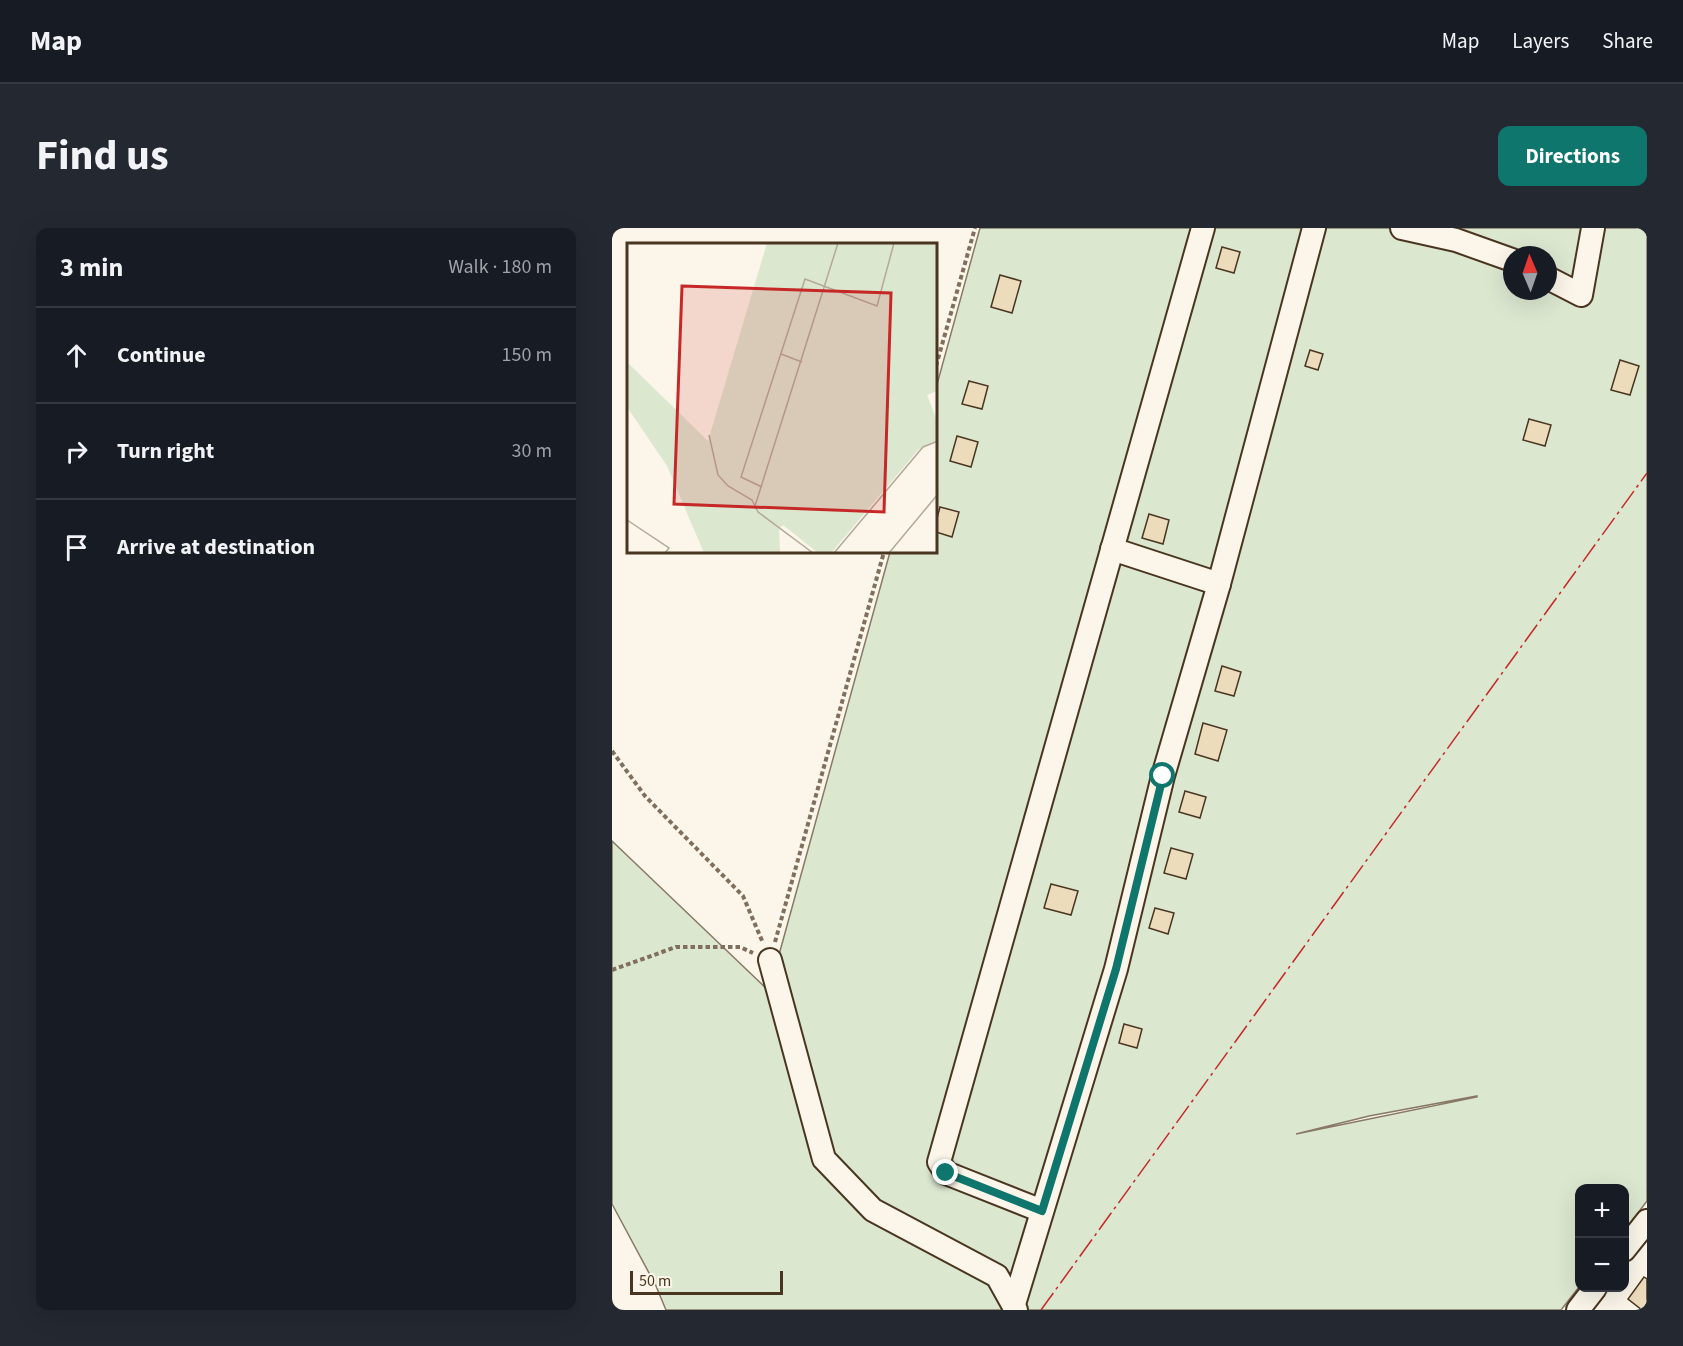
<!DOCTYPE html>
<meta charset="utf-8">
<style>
body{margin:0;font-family:"Source Sans 3",sans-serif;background:#242831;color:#f1f3f6}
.controls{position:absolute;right:18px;bottom:18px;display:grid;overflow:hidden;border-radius:12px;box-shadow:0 6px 24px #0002}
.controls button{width:54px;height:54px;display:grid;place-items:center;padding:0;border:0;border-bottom:2px solid #363941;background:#171b24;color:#f1f3f6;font:30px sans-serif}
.compass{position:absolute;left:891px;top:18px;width:54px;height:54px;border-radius:50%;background:#171b24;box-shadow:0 6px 24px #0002;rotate:358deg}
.scale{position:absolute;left:18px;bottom:15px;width:153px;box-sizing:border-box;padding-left:6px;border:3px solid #4a3520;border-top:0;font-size:16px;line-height:21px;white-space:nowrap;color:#4a3520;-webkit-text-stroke:4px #fbf6e9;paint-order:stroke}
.stop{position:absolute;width:18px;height:18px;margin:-14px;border:4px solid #0f766e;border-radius:50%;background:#fff}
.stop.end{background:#0f766e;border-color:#fff;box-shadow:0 2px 6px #0008}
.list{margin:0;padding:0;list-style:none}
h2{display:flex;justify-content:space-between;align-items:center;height:78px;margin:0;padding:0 24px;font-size:26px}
h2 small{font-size:20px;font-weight:400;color:#9ea1a6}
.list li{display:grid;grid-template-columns:39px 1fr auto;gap:18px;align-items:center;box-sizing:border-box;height:96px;padding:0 24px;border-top:2px solid #363941}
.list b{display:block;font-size:22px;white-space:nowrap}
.list em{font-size:20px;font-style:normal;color:#9ea1a6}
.icon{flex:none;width:33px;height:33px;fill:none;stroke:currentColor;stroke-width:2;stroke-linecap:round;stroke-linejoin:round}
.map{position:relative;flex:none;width:1035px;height:1082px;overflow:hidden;border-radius:12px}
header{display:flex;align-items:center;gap:36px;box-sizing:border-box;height:84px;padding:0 30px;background:#171b24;border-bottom:2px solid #363941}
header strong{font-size:28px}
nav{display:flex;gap:33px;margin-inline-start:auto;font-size:21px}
.intro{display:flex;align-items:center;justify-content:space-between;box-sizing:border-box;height:144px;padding:0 36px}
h1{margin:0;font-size:42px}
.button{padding:15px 27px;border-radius:12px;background:#0f766e;color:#fff;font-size:21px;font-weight:700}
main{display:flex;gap:36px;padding:0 36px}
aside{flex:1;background:#171b24;border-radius:12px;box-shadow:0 6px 24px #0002}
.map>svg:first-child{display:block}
.green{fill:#dce7d0;stroke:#887966;stroke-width:1.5;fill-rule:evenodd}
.building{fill:#ecdcbc;stroke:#4a3520;stroke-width:1.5}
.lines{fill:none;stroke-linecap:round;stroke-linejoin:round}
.minor-casing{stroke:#4a3520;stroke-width:26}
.path{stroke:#7f6f5c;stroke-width:4;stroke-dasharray:4.5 3;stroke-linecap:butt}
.minor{stroke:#fbf6e9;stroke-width:22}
.power{stroke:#c62828;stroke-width:1.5;stroke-dasharray:21 4.5 3 4.5;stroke-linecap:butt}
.route{stroke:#0f766e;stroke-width:8}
.inset-road{fill:none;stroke:#b4a999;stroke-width:1.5}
.view{fill:#c62828;fill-opacity:0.15;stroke:#c62828;stroke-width:3}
.inset-edge{fill:none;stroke:#4a3520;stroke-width:3}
</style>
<header>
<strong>Map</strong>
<nav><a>Map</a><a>Layers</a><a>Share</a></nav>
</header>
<div class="intro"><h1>Find us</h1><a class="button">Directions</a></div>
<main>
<aside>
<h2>3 min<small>Walk · 180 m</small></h2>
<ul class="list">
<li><svg class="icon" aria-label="ahead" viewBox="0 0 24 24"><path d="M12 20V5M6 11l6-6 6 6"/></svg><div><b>Continue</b></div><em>150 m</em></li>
<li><svg class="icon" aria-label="right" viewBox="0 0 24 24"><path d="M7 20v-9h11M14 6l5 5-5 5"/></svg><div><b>Turn right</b></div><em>30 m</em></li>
<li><svg class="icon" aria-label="arrive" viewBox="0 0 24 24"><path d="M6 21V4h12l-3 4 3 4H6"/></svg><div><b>Arrive at destination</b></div></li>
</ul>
</aside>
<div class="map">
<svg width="1035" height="1082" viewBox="0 0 1035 1082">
<rect width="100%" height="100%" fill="#fbf6e9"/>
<path class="green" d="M 368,0 L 1035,0 L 1035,973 L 1013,1002 L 1012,960 L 968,960 L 967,1059 L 949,1082 L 54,1082 L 44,1058 L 0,976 L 0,613 L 157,763 L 278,324 L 324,324 L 324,160 ZM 900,27 L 936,27 L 936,63 L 900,63 ZM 865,868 L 865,869 L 684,906 L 757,888 Z"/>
<g class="building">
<path d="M 610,19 L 628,24 L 622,45 L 604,40 Z"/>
<path d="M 388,47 L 409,53 L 400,85 L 379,79 Z"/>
<path d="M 698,122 L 711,126 L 706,142 L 693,138 Z"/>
<path d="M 1008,132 L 1027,138 L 1018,167 L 999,162 Z"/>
<path d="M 357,153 L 376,158 L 370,181 L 350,176 Z"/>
<path d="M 917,191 L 939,197 L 933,218 L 911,212 Z"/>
<path d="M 345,208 L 366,214 L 359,239 L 338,233 Z"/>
<path d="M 328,279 L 347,284 L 340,309 L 324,304 L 324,294 Z"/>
<path d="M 537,286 L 557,292 L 551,316 L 530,310 Z"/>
<path d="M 610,438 L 629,444 L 622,468 L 603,463 Z"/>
<path d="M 591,495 L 615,502 L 606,533 L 583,526 Z"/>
<path d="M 573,563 L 594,569 L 588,590 L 567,584 Z"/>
<path d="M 559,620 L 581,626 L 574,651 L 552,645 Z"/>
<path d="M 439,656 L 466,663 L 459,687 L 432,680 Z"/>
<path d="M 543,680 L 562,685 L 556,706 L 537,700 Z"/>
<path d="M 512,796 L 530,801 L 525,820 L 507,815 Z"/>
<path d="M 1032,1049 L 1035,1051 L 1035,1082 L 1030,1082 L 1016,1071 Z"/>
</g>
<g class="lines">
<defs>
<g id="minor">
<path d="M 790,0 L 844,12 L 900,32"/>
<path d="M 936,50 L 969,67 L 981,0"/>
<path d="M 500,321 L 607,356"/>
<path d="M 158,732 L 212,931 L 261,982 L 385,1048 L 404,1082"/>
<path d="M 430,983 L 334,945 L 327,934 L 591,0"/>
<path d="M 1012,1022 L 1035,993"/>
<path d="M 402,1076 L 504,741 L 551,548 L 607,356 L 702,0"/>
<path d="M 966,1082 L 983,1060"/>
</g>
</defs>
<use href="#minor" class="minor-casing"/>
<g class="path">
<path d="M 324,138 L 363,0"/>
<path d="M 0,523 L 33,568 L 131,668 L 151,715"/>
<path d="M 163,714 L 272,324"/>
<path d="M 0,742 L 64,719 L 128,719 L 141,725"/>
</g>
<use href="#minor" class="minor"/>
<path class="power" d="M 429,1082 L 1035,245"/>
</g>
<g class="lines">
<path class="route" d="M 334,945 L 430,983 L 504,741 L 551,548"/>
</g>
<g transform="translate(15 15)">
<rect width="310" height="310" fill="#fbf6e9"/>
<path d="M 140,0 L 310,0 L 310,148 L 300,152 L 310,178 L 310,198 L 292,206 L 204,310 L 191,310 L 156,282 L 152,286 L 153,310 L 77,310 L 40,223 L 0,164 L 0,119 L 81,198 Z" fill="#dce7d0"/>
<path class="inset-road" d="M 154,111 L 175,119M 82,192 L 91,232 L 101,243 L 125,257 L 131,269 L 186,310M 135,244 L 114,234 L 178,36 L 250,63 L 267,0M 128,263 L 211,0M 0,277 L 42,305 L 38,310M 207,310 L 296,204 L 311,198M 262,310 L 311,251"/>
<path class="view" d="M 55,43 L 264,50 L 257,269 L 47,261 Z"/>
<rect width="310" height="310" class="inset-edge"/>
</g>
</svg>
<div class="controls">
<button>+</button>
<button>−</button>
</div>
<svg class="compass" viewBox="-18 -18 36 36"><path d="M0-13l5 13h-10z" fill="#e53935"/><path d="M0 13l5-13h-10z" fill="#9ea1a6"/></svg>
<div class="scale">50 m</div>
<div class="stop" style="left:551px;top:548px"></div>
<div class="stop end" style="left:334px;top:945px"></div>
</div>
</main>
